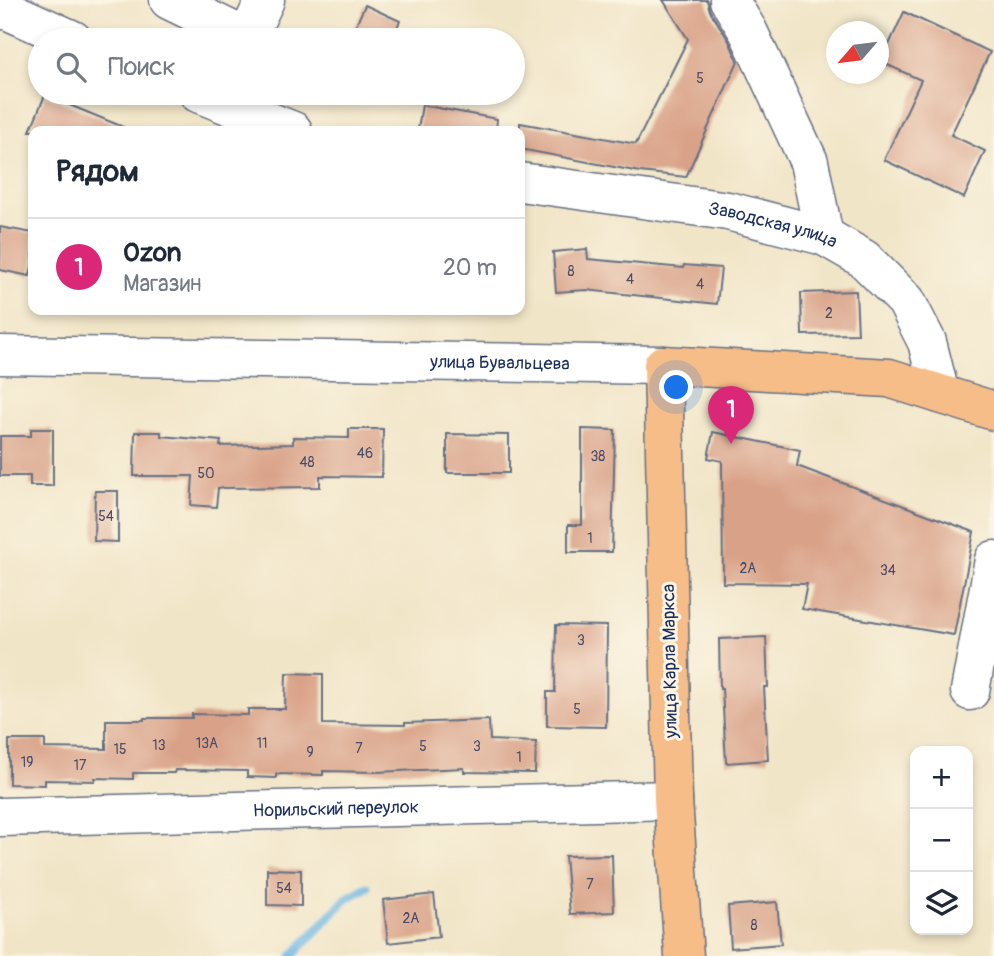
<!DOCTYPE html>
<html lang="ru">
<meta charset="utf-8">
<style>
body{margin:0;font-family:Pangolin,sans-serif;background:#f6f6f7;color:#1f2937}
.controls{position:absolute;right:21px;bottom:21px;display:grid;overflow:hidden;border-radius:14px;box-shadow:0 4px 10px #0003}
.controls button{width:63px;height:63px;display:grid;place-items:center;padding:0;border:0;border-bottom:2px solid #e0e1e3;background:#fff;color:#1f2937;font:35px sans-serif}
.compass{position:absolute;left:826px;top:21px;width:63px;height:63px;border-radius:50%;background:#fff;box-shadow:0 4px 10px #0003;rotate:242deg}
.you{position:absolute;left:677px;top:388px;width:24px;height:24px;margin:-18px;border:5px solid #fff;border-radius:50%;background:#1a73e8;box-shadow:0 0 0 10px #1a73e833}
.badge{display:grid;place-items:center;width:46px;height:46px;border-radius:50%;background:#db2777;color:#fff;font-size:23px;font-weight:700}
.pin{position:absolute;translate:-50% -58px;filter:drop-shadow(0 2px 4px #0008)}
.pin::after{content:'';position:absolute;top:37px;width:24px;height:21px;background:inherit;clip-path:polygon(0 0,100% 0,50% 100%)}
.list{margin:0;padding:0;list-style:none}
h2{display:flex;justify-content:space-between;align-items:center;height:91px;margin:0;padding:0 28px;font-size:30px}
h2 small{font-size:23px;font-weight:400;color:#747a83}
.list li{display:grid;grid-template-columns:46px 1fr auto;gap:21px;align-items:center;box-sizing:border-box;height:98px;padding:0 28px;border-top:2px solid #e0e1e3}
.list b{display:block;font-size:26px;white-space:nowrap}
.list p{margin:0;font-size:23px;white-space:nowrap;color:#747a83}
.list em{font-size:23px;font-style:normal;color:#747a83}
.icon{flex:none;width:38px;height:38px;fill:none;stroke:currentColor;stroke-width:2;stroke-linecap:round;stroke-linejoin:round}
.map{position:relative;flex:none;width:994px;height:956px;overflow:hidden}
.search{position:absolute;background:#fff;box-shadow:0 4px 10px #0003;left:28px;top:28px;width:497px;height:77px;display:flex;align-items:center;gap:18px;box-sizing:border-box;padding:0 24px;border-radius:38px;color:#747a83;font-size:26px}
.panel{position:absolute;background:#fff;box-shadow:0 4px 10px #0003;left:28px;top:126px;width:497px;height:189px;border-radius:14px}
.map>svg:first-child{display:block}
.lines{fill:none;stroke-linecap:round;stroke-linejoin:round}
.stream{stroke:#69b5e2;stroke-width:9}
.building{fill:#d9a288}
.minor-casing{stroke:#666f83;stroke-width:41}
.major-casing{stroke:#666f83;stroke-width:41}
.minor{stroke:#fff;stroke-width:38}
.major{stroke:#f7bd88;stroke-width:38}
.labels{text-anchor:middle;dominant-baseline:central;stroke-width:6;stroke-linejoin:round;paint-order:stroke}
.number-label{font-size:14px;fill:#4a4c68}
.street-label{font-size:18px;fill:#1b2f5e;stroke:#fcf5e5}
</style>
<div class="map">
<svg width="994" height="956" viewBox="0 0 994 956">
<rect width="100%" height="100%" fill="#fcf5e5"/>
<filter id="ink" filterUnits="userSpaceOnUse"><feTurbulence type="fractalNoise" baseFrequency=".0143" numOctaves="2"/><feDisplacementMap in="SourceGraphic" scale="14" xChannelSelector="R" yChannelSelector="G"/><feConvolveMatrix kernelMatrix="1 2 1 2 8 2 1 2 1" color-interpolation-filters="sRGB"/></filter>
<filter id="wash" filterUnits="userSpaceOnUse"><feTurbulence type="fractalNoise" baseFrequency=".00686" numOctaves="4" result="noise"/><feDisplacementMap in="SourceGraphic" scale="28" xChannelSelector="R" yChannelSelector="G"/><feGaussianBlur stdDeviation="1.57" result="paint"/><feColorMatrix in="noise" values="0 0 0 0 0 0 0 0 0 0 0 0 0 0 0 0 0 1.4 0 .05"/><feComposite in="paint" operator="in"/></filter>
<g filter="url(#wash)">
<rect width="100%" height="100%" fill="#f1e5c7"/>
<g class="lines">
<path class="stream" d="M 292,956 L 347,898 L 367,887"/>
</g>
<g id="blocks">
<g class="building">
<path d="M 663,0 L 707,0 L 710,11 L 729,41 L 738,61 L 686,177 L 640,172 L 520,149 L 520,123 L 636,144 L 688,39 Z"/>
<path d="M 365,5 L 400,21 L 391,40 L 349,40 Z"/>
<path d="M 904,12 L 990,52 L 951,135 L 985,151 L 964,198 L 884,160 L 921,80 L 881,62 Z"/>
<path d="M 45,95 L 133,131 L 30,131 Z"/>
<path d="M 422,105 L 497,119 L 496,131 L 430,131 L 418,129 Z"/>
<path d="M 0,227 L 33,233 L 33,261 L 30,276 L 0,270 Z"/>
<path d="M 587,249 L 588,259 L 683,268 L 684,265 L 721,268 L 717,304 L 586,290 L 556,292 L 553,252 Z"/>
<path d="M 856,291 L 858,334 L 802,335 L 801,293 Z"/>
<path d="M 31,429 L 53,429 L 53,486 L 30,486 L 30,476 L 0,476 L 0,436 L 31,436 Z"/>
<path d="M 349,429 L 383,429 L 382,477 L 320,476 L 320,487 L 218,488 L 216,507 L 191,505 L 193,476 L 134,476 L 135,432 L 161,432 L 161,436 L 221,441 L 220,446 L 293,444 L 293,437 L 349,438 Z"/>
<path d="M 582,429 L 615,430 L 612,552 L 568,552 L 568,525 L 582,525 Z"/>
<path d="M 713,432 L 800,450 L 797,466 L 974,532 L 954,635 L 802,609 L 807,584 L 723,583 L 722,461 L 708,458 Z"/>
<path d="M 447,434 L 509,435 L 509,473 L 447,473 Z"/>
<path d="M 95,491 L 118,491 L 118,542 L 94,541 Z"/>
<path d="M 556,625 L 607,626 L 606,727 L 547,726 L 547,692 L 555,692 Z"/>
<path d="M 766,637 L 768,687 L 764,687 L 768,760 L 726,763 L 722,689 L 720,689 L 719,639 Z"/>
<path d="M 286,673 L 323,674 L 323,724 L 405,725 L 405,723 L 489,720 L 490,740 L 536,742 L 535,773 L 464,772 L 464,768 L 376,772 L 323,771 L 323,775 L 276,774 L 276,778 L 247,777 L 247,771 L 175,770 L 174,773 L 133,773 L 133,779 L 95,778 L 95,781 L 45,780 L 45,785 L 9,784 L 9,740 L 45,740 L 45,748 L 106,749 L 106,720 L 144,720 L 144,718 L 192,718 L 192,714 L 248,715 L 248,709 L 285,709 Z"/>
<path d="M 612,855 L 614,912 L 570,914 L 565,856 Z"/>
<path d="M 267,869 L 301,870 L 301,906 L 267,905 Z"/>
<path d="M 434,894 L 439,937 L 388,943 L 383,900 Z"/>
<path d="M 777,902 L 781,944 L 731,948 L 728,906 Z"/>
</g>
</g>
</g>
<g filter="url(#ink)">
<use href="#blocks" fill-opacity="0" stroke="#666f83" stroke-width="2"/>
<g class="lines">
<defs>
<g id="minor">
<path d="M 169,0 L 247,38 L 265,0"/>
<path d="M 729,0 L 748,31 L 809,162 L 824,236"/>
<path d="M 0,7 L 73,40"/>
<path d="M 198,93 L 293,131"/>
<path id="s1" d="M 520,182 L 728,211 L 824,236 L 864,259 L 906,301 L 927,342 L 940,394"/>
<path id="s2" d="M 0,355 L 663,365"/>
<path d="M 970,691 L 994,560"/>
<path id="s3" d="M 0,817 L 673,800"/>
</g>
<path id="major" d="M 684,956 L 673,800 L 663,365 L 889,378 L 994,411"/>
</defs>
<use href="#minor" class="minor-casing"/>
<use href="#major" class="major-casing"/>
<use href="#minor" class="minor"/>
<use href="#major" class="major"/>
</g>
</g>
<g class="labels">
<g class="number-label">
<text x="700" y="78">5</text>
<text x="571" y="271">8</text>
<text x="630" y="279">4</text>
<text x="700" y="284">4</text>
<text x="829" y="313">2</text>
<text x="365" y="453">46</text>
<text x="598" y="456">38</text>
<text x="307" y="462">48</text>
<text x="206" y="473">50</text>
<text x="106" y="516">54</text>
<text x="590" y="538">1</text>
<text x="748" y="568">2А</text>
<text x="888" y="570">34</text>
<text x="581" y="640">3</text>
<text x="577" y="709">5</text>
<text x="207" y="743">13А</text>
<text x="262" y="743">11</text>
<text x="159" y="745">13</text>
<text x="423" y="746">5</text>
<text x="477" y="746">3</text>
<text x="359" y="748">7</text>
<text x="120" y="749">15</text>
<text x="310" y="752">9</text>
<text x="519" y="757">1</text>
<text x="27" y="762">19</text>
<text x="80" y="765">17</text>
<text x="590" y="884">7</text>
<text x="284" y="888">54</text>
<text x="411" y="918">2А</text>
<text x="754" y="925">8</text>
</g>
<g class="street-label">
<text stroke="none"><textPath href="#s1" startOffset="257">Заводская улица</textPath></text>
<text stroke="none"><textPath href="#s2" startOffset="500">улица Бувальцева</textPath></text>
<text transform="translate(670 661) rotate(-91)">улица Карла Маркса</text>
<text stroke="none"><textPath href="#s3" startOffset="336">Норильский переулок</textPath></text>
</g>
</g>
</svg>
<div class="controls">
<button>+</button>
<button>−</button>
<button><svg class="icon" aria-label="layers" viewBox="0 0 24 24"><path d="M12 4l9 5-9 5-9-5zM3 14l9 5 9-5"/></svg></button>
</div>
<svg class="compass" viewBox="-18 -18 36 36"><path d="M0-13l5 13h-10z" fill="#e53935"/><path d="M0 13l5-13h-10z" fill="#747a83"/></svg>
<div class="you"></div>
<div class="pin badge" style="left:731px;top:444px">1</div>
<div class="search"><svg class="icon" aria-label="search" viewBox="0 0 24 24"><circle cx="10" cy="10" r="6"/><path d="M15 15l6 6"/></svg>Поиск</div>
<section class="panel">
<h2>Рядом<small></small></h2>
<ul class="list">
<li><span class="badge">1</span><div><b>Ozon</b><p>Магазин</p></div><em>20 m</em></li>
</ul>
</section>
</div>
